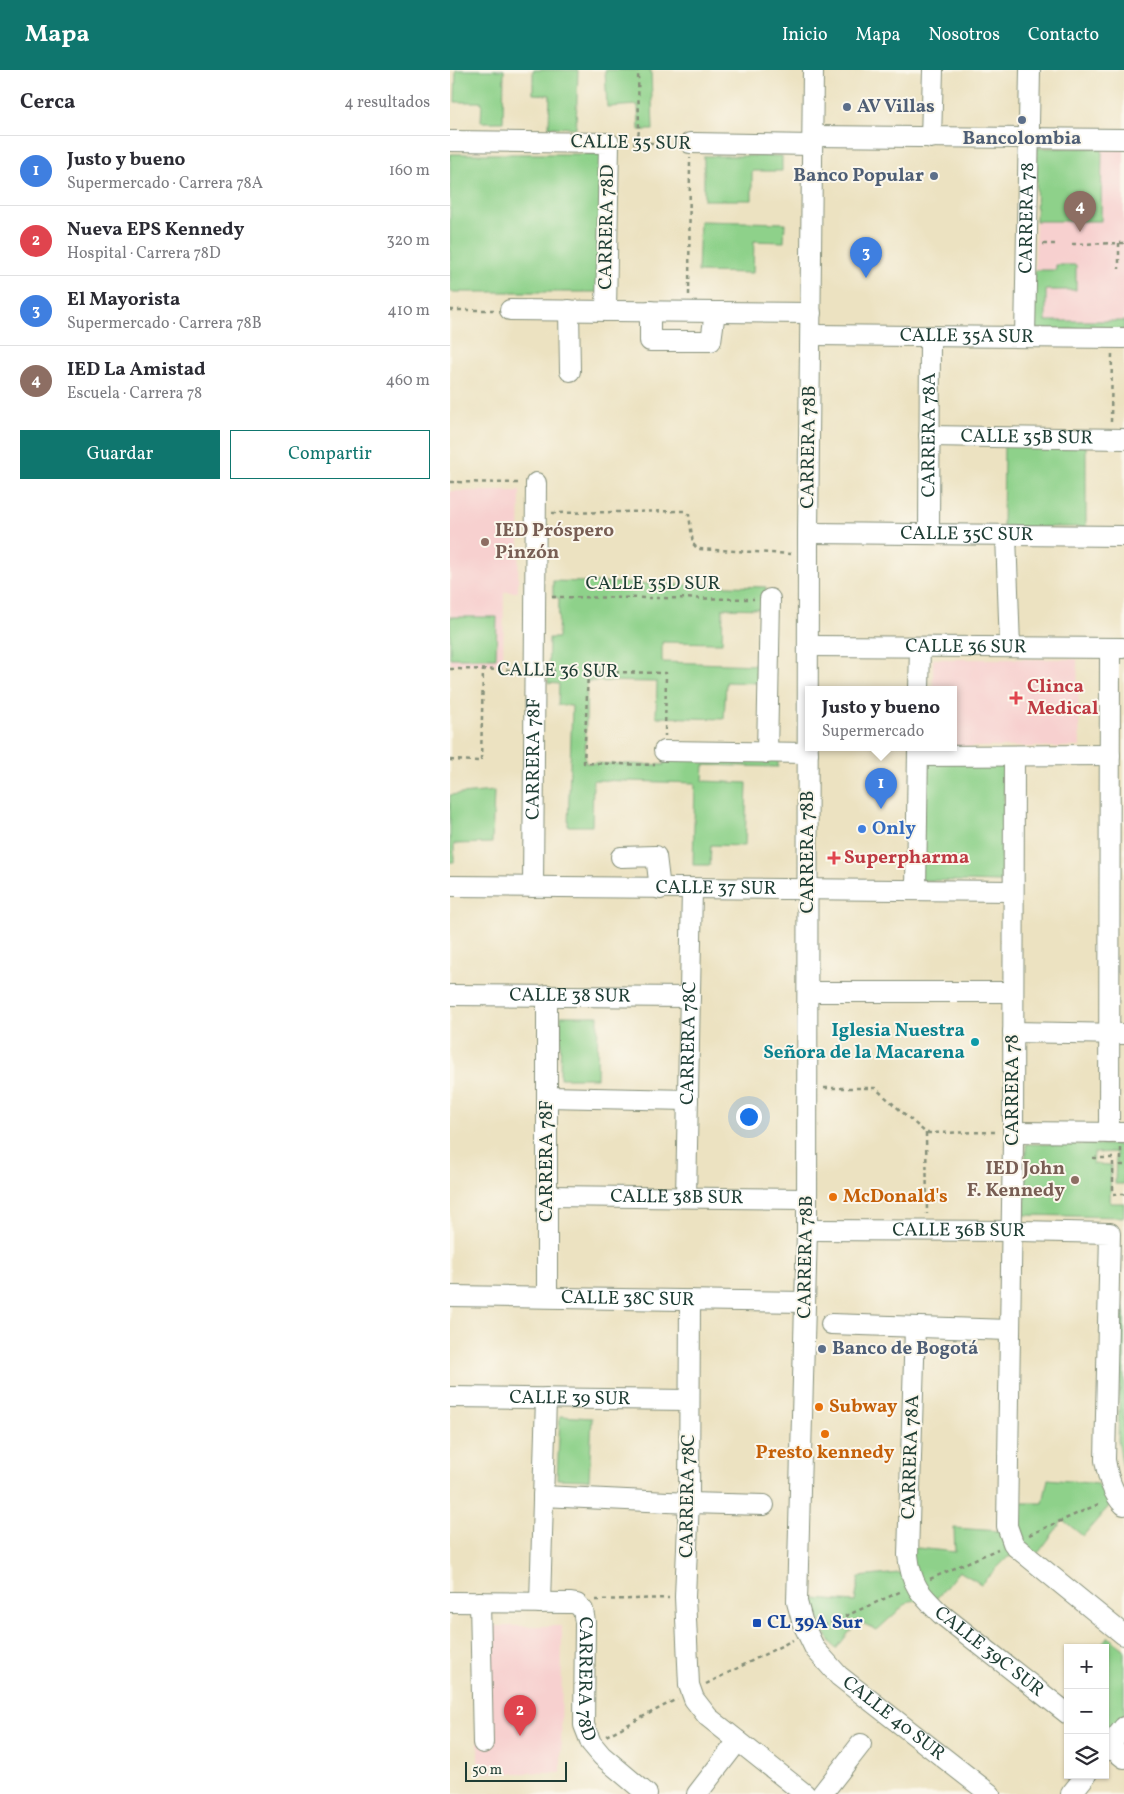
<!DOCTYPE html>
<html lang="es">
<meta charset="utf-8">
<style>
body{margin:0;font-family:Vollkorn,serif;background:#f2f2f3;color:#2b2b33}
.controls{position:absolute;right:15px;bottom:15px;display:grid;overflow:hidden;border-radius:0px;box-shadow:0 1px 4px #0004}
.controls button{width:45px;height:45px;display:grid;place-items:center;padding:0;border:0;border-bottom:1px solid #e1e1e2;background:#fff;color:#2b2b33;font:25px sans-serif}
.scale{position:absolute;left:15px;bottom:12px;width:102px;box-sizing:border-box;padding-left:5px;border:2px solid #1f3d34;border-top:0;font-size:14px;line-height:18px;white-space:nowrap;color:#1f3d34;-webkit-text-stroke:4px #fbf7ec;paint-order:stroke}
.you{position:absolute;left:298px;top:1046px;width:18px;height:18px;margin:-12px;border:4px solid #fff;border-radius:50%;background:#1a73e8;box-shadow:0 0 0 8px #1a73e833}
.badge{display:grid;place-items:center;width:32px;height:32px;border-radius:50%;background:#0f766e;color:#fff;font-size:16px;font-weight:700}
.pin{position:absolute;translate:-50% -41px;filter:drop-shadow(0 1px 2px #0008)}
.pin::after{content:'';position:absolute;top:26px;width:18px;height:15px;background:inherit;clip-path:polygon(0 0,100% 0,50% 100%)}
.popup{position:absolute;left:355px;top:616px;width:152px;height:65px;box-sizing:border-box;display:grid;place-content:center;border-radius:0px;background:#fff;filter:drop-shadow(0 1px 4px #0005);font-size:16px;white-space:nowrap;color:#7c7c81}
.popup b{font-size:19px;color:#2b2b33}
.popup::after{content:'';position:absolute;left:50%;top:100%;margin-left:-10px;border:10px solid transparent;border-top-color:#fff}
.list{margin:0;padding:0;list-style:none}
h2{display:flex;justify-content:space-between;align-items:center;height:65px;margin:0;padding:0 20px;font-size:21px}
h2 small{font-size:16px;font-weight:400;color:#7c7c81}
.list li{display:grid;grid-template-columns:32px 1fr auto;gap:15px;align-items:center;box-sizing:border-box;height:70px;padding:0 20px;border-top:1px solid #e1e1e2}
.list b{display:block;font-size:19px;white-space:nowrap}
.list p{margin:0;font-size:16px;white-space:nowrap;color:#7c7c81}
.list em{font-size:16px;font-style:normal;color:#7c7c81}
.actions{display:flex;gap:10px;padding:15px 20px}
.actions a{flex:1;padding:11px 0;border:1px solid #0f766e;border-radius:0px;text-align:center;font-size:18px;color:#0f766e}
.actions .main{background:#0f766e;color:#fff}
.icon{flex:none;width:28px;height:28px;fill:none;stroke:currentColor;stroke-width:2;stroke-linecap:round;stroke-linejoin:round}
.map{position:relative;flex:none;width:674px;height:1724px;overflow:hidden}
header{display:flex;align-items:center;gap:30px;box-sizing:border-box;height:70px;padding:0 25px;background:#0f766e;color:#fff}
header strong{font-size:24px}
nav{display:flex;gap:28px;margin-inline-start:auto;font-size:18px}
main{display:flex}
aside{flex:1;background:#fff}
.map>svg:first-child{display:block}
.built{fill:#f7d0cf}
.green{fill:#8ed18a;stroke:#56875f}
.lines{fill:none;stroke-linecap:round;stroke-linejoin:round}
.minor-casing{stroke:#86907a;stroke-width:22}
.path{stroke:#86907a;stroke-width:2.5;stroke-dasharray:4 4;stroke-linecap:butt}
.minor{stroke:#fff;stroke-width:20}
.service-dot{fill:#5c6f8a;stroke:#fbf7ec;stroke-width:2}
.education-dot{fill:#8d6e63;stroke:#fbf7ec;stroke-width:2}
.health-dot{fill:#e0444e;stroke:#fbf7ec;stroke-width:2}
.shop-dot{fill:#3f7fe0;stroke:#fbf7ec;stroke-width:2}
.culture-dot{fill:#0f9aa8;stroke:#fbf7ec;stroke-width:2}
.food-dot{fill:#e8710a;stroke:#fbf7ec;stroke-width:2}
.transit-dot{fill:#1a4fb4;stroke:#fbf7ec;stroke-width:2}
.labels{text-anchor:middle;dominant-baseline:central;stroke-width:4;stroke-linejoin:round;paint-order:stroke}
.service-label{font-size:19px;font-weight:bold;fill:#4e5e75;stroke:#fbf7ec;text-anchor:start}
.street-label{font-size:19px;fill:#1f3d34;stroke:#fbf7ec}
.education-label{font-size:19px;font-weight:bold;fill:#785e54;stroke:#fbf7ec;text-anchor:start}
.health-label{font-size:19px;font-weight:bold;fill:#be3a42;stroke:#fbf7ec;text-anchor:start}
.shop-label{font-size:19px;font-weight:bold;fill:#366cbe;stroke:#fbf7ec;text-anchor:start}
.culture-label{font-size:19px;font-weight:bold;fill:#0d838f;stroke:#fbf7ec;text-anchor:end}
.food-label{font-size:19px;font-weight:bold;fill:#c56008;stroke:#fbf7ec;text-anchor:start}
.transit-label{font-size:19px;font-weight:bold;fill:#164399;stroke:#fbf7ec;text-anchor:start}
</style>
<header>
<strong>Mapa</strong>
<nav><a>Inicio</a><a>Mapa</a><a>Nosotros</a><a>Contacto</a></nav>
</header>
<main>
<aside>
<h2>Cerca<small>4 resultados</small></h2>
<ul class="list">
<li><span class="badge" style="background:#3f7fe0">1</span><div><b>Justo y bueno</b><p>Supermercado · Carrera 78A</p></div><em>160 m</em></li>
<li><span class="badge" style="background:#e0444e">2</span><div><b>Nueva EPS Kennedy</b><p>Hospital · Carrera 78D</p></div><em>320 m</em></li>
<li><span class="badge" style="background:#3f7fe0">3</span><div><b>El Mayorista</b><p>Supermercado · Carrera 78B</p></div><em>410 m</em></li>
<li><span class="badge" style="background:#8d6e63">4</span><div><b>IED La Amistad</b><p>Escuela · Carrera 78</p></div><em>460 m</em></li>
</ul>
<div class="actions"><a class="main">Guardar</a><a>Compartir</a></div>
</aside>
<div class="map">
<svg width="674" height="1724" viewBox="0 0 674 1724">
<rect width="100%" height="100%" fill="#fbf7ec"/>
<filter id="ink" filterUnits="userSpaceOnUse"><feTurbulence type="fractalNoise" baseFrequency=".02" numOctaves="2"/><feDisplacementMap in="SourceGraphic" scale="10" xChannelSelector="R" yChannelSelector="G"/><feConvolveMatrix kernelMatrix="1 2 1 2 8 2 1 2 1" color-interpolation-filters="sRGB"/></filter>
<filter id="wash" filterUnits="userSpaceOnUse"><feTurbulence type="fractalNoise" baseFrequency=".0096" numOctaves="4" result="noise"/><feDisplacementMap in="SourceGraphic" scale="20" xChannelSelector="R" yChannelSelector="G"/><feGaussianBlur stdDeviation="1.12" result="paint"/><feColorMatrix in="noise" values="0 0 0 0 0 0 0 0 0 0 0 0 0 0 0 0 0 1.4 0 .05"/><feComposite in="paint" operator="in"/></filter>
<g filter="url(#wash)">
<rect width="100%" height="100%" fill="#ece2c1"/>
<g class="built">
<path d="M 587,78 L 674,78 L 674,260 L 584,259 Z"/>
<path d="M 0,421 L 70,421 L 68,522 L 54,522 L 53,594 L 0,594 Z"/>
<path d="M 483,589 L 627,589 L 630,677 L 504,677 L 504,620 L 483,620 Z"/>
<path d="M 28,1556 L 112,1556 L 111,1703 L 28,1703 Z"/>
</g>
<g class="green">
<path d="M 6,0 L 54,0 L 53,52 L 31,52 L 32,32 L 5,32 Z"/>
<path d="M 83,0 L 128,0 L 126,58 L 99,57 L 100,25 L 83,24 Z"/>
<path d="M 155,0 L 201,0 L 203,60 L 189,60 L 188,35 L 157,37 Z"/>
<path d="M 587,78 L 652,78 L 651,151 L 586,151 Z"/>
<path d="M 0,84 L 152,84 L 151,222 L 0,222 Z"/>
<path d="M 254,86 L 332,86 L 332,101 L 302,101 L 302,130 L 254,130 Z"/>
<path d="M 250,151 L 335,153 L 334,172 L 304,171 L 303,203 L 248,202 Z"/>
<path d="M 606,195 L 626,195 L 626,220 L 596,220 L 596,251 L 674,251 L 674,260 L 584,259 L 585,200 L 606,200 Z"/>
<path d="M 554,375 L 636,376 L 636,457 L 553,457 Z"/>
<path d="M 103,511 L 316,517 L 315,539 L 273,538 L 272,573 L 212,572 L 212,592 L 311,595 L 310,613 L 276,612 L 274,649 L 206,647 L 207,612 L 137,611 L 135,693 L 214,695 L 214,681 L 328,684 L 328,697 L 254,695 L 253,711 L 297,713 L 295,776 L 261,775 L 260,795 L 243,795 L 245,713 L 143,710 L 142,756 L 118,756 L 122,636 L 108,635 L 109,614 L 98,613 L 99,568 L 108,568 L 109,528 L 103,527 Z"/>
<path d="M 0,547 L 47,547 L 46,588 L 0,588 Z"/>
<path d="M 475,691 L 555,693 L 551,812 L 471,810 Z"/>
<path d="M 44,721 L 42,773 L 4,774 L 4,792 L 0,792 L 0,725 Z"/>
<path d="M 111,946 L 148,946 L 147,1008 L 110,1008 Z"/>
<path d="M 576,1074 L 674,1075 L 674,1114 L 665,1114 L 666,1082 L 644,1083 L 643,1094 L 661,1095 L 660,1133 L 674,1133 L 674,1147 L 575,1145 Z"/>
<path d="M 672,1238 L 674,1238 L 674,1405 L 668,1370 Z"/>
<path d="M 110,1346 L 142,1348 L 139,1410 L 107,1409 Z"/>
<path d="M 598,1409 L 648,1414 L 660,1435 L 633,1466 L 613,1450 L 589,1482 L 558,1487 L 531,1514 L 509,1501 L 487,1528 L 459,1531 L 427,1560 L 408,1551 L 386,1579 C 374,1564 367,1549 364,1529 L 405,1532 L 409,1507 L 459,1502 L 458,1477 L 505,1482 L 504,1458 L 550,1461 L 565,1433 L 593,1433 Z"/>
<path d="M 658,1567 L 674,1579 L 674,1644 L 663,1659 L 657,1663 L 655,1662 L 655,1578 L 649,1578 Z"/>
</g>
</g>
<g filter="url(#ink)">
<g class="lines">
<defs>
<g id="minor">
<path id="s1" d="M 363,0 L 358,463 L 357,1160 L 347,1532 L 353,1554 L 365,1579 L 389,1606 L 540,1724"/>
<path d="M 363,66 L 674,69"/>
<path d="M 481,68 L 483,0"/>
<path d="M 0,71 L 159,73 L 156,241"/>
<path d="M 240,73 L 362,75"/>
<path d="M 60,240 L 361,243"/>
<path d="M 119,240 L 120,301"/>
<path d="M 200,241 L 200,271 L 261,271 L 265,242"/>
<path id="s2" d="M 361,265 L 674,268"/>
<path id="s3" d="M 575,267 L 580,0"/>
<path id="s4" d="M 479,366 L 674,369"/>
<path id="s5" d="M 358,463 L 674,466"/>
<path id="s6" d="M 479,464 L 480,266"/>
<path d="M 556,465 L 560,577"/>
<path id="s7" d="M 358,576 L 673,578"/>
<path d="M 469,620 L 470,577"/>
<path d="M 214,681 L 358,683"/>
<path d="M 317,683 L 320,529"/>
<path d="M 468,686 L 660,685"/>
<path d="M 564,686 L 563,1071 L 557,1456 L 563,1473 L 566,1477 L 674,1565"/>
<path d="M 171,787 L 206,786 L 210,819"/>
<path id="s8" d="M 0,816 L 563,821"/>
<path id="s9" d="M 83,817 L 86,413"/>
<path d="M 466,820 L 468,678"/>
<path d="M 358,922 L 563,922"/>
<path id="s10" d="M 0,925 L 240,927"/>
<path d="M 563,962 L 674,964"/>
<path d="M 97,1027 L 238,1030"/>
<path d="M 563,1062 L 674,1063"/>
<path d="M 659,1063 L 660,578"/>
<path id="s11" d="M 97,1126 L 357,1129"/>
<path id="s12" d="M 236,1127 L 242,819"/>
<path id="s13" d="M 357,1160 L 570,1161 L 660,1163 L 655,1390 C 658,1407 662,1423 674,1435"/>
<path id="s14" d="M 0,1226 L 355,1232"/>
<path d="M 97,1227 L 97,925"/>
<path d="M 240,1230 L 239,1429 L 235,1527 L 239,1615 L 244,1629 L 258,1647 L 355,1724"/>
<path d="M 381,1254 L 559,1260"/>
<path id="s15" d="M 465,1257 L 458,1485 C 461,1515 470,1524 491,1544 L 618,1644"/>
<path id="s16" d="M 0,1327 L 239,1330"/>
<path d="M 93,1426 L 239,1433 L 314,1435"/>
<path id="s17" d="M 0,1532 L 121,1533 L 127,1534 L 133,1540 L 135,1552 L 134,1655 L 141,1673 L 152,1686 L 197,1724"/>
<path d="M 30,1532 L 33,1673"/>
<path d="M 90,1533 L 96,1328"/>
<path d="M 655,1673 L 674,1688"/>
<path d="M 655,1681 L 674,1657"/>
<path d="M 247,1724 L 288,1671"/>
<path d="M 372,1724 L 411,1674"/>
<path d="M 621,1724 L 636,1705"/>
</g>
</defs>
<use href="#minor" class="minor-casing"/>
<g class="path">
<path d="M 175,73 L 225,73"/>
<path d="M 187,73 L 189,60 L 188,0"/>
<path d="M 669,173 L 669,199"/>
<path d="M 593,174 L 607,174"/>
<path d="M 622,174 L 674,173"/>
<path d="M 239,225 L 240,88"/>
<path d="M 0,240 L 46,240"/>
<path d="M 661,352 L 662,283"/>
<path d="M 0,412 L 70,413"/>
<path d="M 102,443 L 234,441 L 239,445 L 243,474 L 248,479 L 341,484"/>
<path d="M 102,527 L 304,529"/>
<path d="M 0,599 L 68,600"/>
<path d="M 101,601 L 216,603 L 215,666"/>
<path d="M 138,602 L 134,693 L 205,695"/>
<path d="M 0,690 L 31,691 L 33,600"/>
<path d="M 374,1018 L 425,1018 L 476,1063 L 546,1062"/>
<path d="M 476,1063 L 477,1144"/>
<path d="M 671,1078 L 671,1095 L 674,1095"/>
<path d="M 643,1088 L 663,1088 L 663,1124 L 674,1124"/>
<path d="M 579,1465 L 651,1433"/>
<path d="M 480,1509 L 548,1479"/>
<path d="M 145,1530 L 219,1528"/>
<path d="M 373,1556 L 452,1521"/>
<path d="M 256,1614 L 343,1570"/>
<path d="M 156,1666 L 227,1629"/>
</g>
<use href="#minor" class="minor"/>
</g>
</g>
<g class="service-dot">
<circle cx="397" cy="37" r="5"/>
<circle cx="572" cy="50" r="5"/>
<circle cx="484" cy="106" r="5"/>
<circle cx="372" cy="1279" r="5"/>
</g>
<g class="education-dot">
<circle cx="35" cy="472" r="5"/>
<circle cx="625" cy="1110" r="5"/>
</g>
<g class="health-dot">
<path d="M563.5 620.5h5v5h5v5h-5v5h-5v-5h-5v-5h5z"/>
<path d="M381.5 780.5h5v5h5v5h-5v5h-5v-5h-5v-5h5z"/>
</g>
<circle class="shop-dot" cx="412" cy="759" r="5"/>
<circle class="culture-dot" cx="525" cy="972" r="5"/>
<g class="food-dot">
<circle cx="383" cy="1127" r="5"/>
<circle cx="369" cy="1337" r="5"/>
<circle cx="375" cy="1364" r="5"/>
</g>
<rect class="transit-dot" x="302" y="1548" width="10" height="10" rx="2.5"/>
<g class="labels">
<g class="service-label">
<text x="407" y="37">AV Villas</text>
<text x="572" y="69" text-anchor="middle">Bancolombia</text>
<text x="474" y="106" text-anchor="end">Banco Popular</text>
<text x="382" y="1279">Banco de Bogotá</text>
</g>
<g class="street-label">
<text transform="translate(181 73) rotate(1)">CALLE 35 SUR</text>
<text stroke="none"><textPath href="#s3" startOffset="119">CARRERA 78</textPath></text>
<text transform="translate(157 157) rotate(-89)">CARRERA 78D</text>
<text stroke="none"><textPath href="#s2" startOffset="156">CALLE 35A SUR</textPath></text>
<text stroke="none"><textPath href="#s6" startOffset="99">CARRERA 78A</textPath></text>
<text stroke="none"><textPath href="#s4" startOffset="98">CALLE 35B SUR</textPath></text>
<text transform="translate(359 377) rotate(-89)">CARRERA 78B</text>
<text stroke="none"><textPath href="#s5" startOffset="159">CALLE 35C SUR</textPath></text>
<text x="203" y="514">CALLE 35D SUR</text>
<text stroke="none"><textPath href="#s7" startOffset="158">CALLE 36 SUR</textPath></text>
<text transform="translate(108 601) rotate(1)">CALLE 36 SUR</text>
<text stroke="none"><textPath href="#s9" startOffset="128">CARRERA 78F</textPath></text>
<text transform="translate(358 782) rotate(-90)">CARRERA 78B</text>
<text stroke="none"><textPath href="#s8" startOffset="266">CALLE 37 SUR</textPath></text>
<text stroke="none"><textPath href="#s10" startOffset="120">CALLE 38 SUR</textPath></text>
<text stroke="none"><textPath href="#s12" startOffset="154">CARRERA 78C</textPath></text>
<text transform="translate(563 1020) rotate(-90)">CARRERA 78</text>
<text transform="translate(97 1091) rotate(-90)">CARRERA 78F</text>
<text stroke="none"><textPath href="#s11" startOffset="130">CALLE 38B SUR</textPath></text>
<text stroke="none"><textPath href="#s13" startOffset="152">CALLE 36B SUR</textPath></text>
<text transform="translate(356 1187) rotate(-89)">CARRERA 78B</text>
<text stroke="none"><textPath href="#s14" startOffset="178">CALLE 38C SUR</textPath></text>
<text stroke="none"><textPath href="#s16" startOffset="120">CALLE 39 SUR</textPath></text>
<text transform="translate(461 1387) rotate(-88)">CARRERA 78A</text>
<text transform="translate(238 1426) rotate(-89)">CARRERA 78C</text>
<text stroke="none"><textPath href="#s15" startOffset="359">CALLE 39C SUR</textPath></text>
<text stroke="none"><textPath href="#s17" startOffset="205">CARRERA 78D</textPath></text>
<text stroke="none"><textPath href="#s1" startOffset="1688">CALLE 40 SUR</textPath></text>
</g>
<g class="education-label">
<text x="45" y="461">IED Próspero<tspan x="45" dy="22">Pinzón</tspan></text>
<text x="615" y="1099" text-anchor="end">IED John<tspan x="615" dy="22">F. Kennedy</tspan></text>
</g>
<g class="health-label">
<text x="577" y="617">Clinca<tspan x="577" dy="22">Medical</tspan></text>
<text x="394" y="788">Superpharma</text>
</g>
<g class="shop-label">
<text x="422" y="759">Only</text>
</g>
<g class="culture-label">
<text x="515" y="961">Iglesia Nuestra<tspan x="515" dy="22">Señora de la Macarena</tspan></text>
</g>
<g class="food-label">
<text x="393" y="1127">McDonald's</text>
<text x="379" y="1337">Subway</text>
<text x="375" y="1383" text-anchor="middle">Presto kennedy</text>
</g>
<g class="transit-label">
<text x="317" y="1553">CL 39A Sur</text>
</g>
</g>
</svg>
<div class="controls">
<button>+</button>
<button>−</button>
<button><svg class="icon" aria-label="layers" viewBox="0 0 24 24"><path d="M12 4l9 5-9 5-9-5zM3 14l9 5 9-5"/></svg></button>
</div>
<div class="scale">50 m</div>
<div class="you"></div>
<div class="pin badge" style="left:431px;top:739px;background:#3f7fe0">1</div>
<div class="popup"><b>Justo y bueno</b>Supermercado</div>
<div class="pin badge" style="left:70px;top:1666px;background:#e0444e">2</div>
<div class="pin badge" style="left:416px;top:208px;background:#3f7fe0">3</div>
<div class="pin badge" style="left:630px;top:162px;background:#8d6e63">4</div>
</div>
</main>
